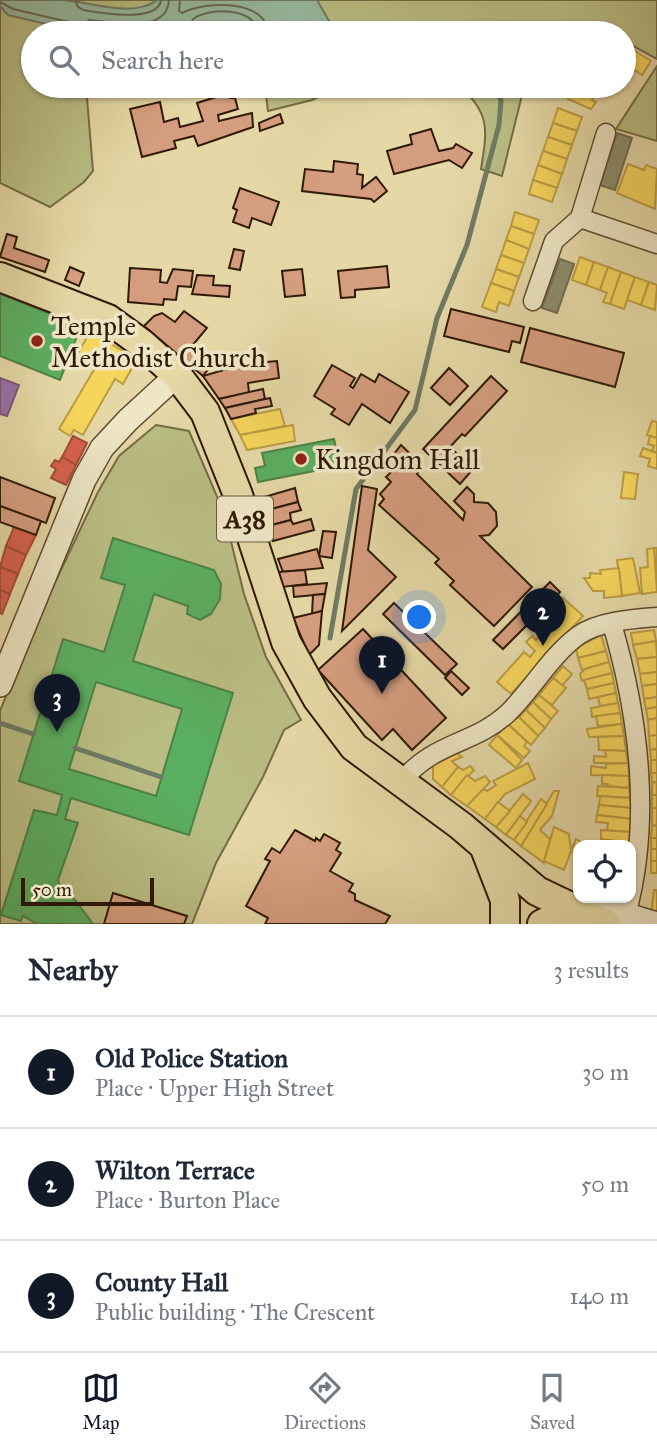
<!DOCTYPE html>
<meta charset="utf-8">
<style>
body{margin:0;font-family:"IM FELL Great Primer",serif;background:#f2f2f3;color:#1f2937}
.controls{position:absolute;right:21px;bottom:21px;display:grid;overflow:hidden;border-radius:14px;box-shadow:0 2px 5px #0004}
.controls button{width:63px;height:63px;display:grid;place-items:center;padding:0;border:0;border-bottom:2px solid #e0e1e3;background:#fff;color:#1f2937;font:35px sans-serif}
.scale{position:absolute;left:21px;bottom:18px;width:133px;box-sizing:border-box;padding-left:7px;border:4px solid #301a07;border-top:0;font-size:19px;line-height:24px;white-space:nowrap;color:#301a07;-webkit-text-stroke:5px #eee6c5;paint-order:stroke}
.you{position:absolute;left:420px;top:618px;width:24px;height:24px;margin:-18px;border:5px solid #fff;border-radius:50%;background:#1a73e8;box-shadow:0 0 0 10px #1a73e833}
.badge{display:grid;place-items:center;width:46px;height:46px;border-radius:50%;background:#111827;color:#fff;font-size:23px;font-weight:700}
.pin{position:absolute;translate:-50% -58px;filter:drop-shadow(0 2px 4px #0008)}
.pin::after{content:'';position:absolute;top:37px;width:24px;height:21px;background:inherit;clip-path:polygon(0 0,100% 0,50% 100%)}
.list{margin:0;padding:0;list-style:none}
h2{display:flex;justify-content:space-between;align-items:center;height:91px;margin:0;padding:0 28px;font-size:30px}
h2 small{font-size:23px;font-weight:400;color:#747a83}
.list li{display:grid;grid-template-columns:46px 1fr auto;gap:21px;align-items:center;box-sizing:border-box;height:112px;padding:0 28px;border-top:2px solid #e0e1e3}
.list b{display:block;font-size:26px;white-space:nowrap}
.list p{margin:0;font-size:23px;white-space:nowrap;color:#747a83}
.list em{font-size:23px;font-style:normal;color:#747a83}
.icon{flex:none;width:38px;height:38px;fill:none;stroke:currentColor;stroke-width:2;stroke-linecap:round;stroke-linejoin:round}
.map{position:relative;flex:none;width:657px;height:924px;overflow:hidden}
.search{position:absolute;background:#fff;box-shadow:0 2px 5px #0004;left:21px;right:21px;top:21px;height:77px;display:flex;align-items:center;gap:18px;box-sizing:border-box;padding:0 24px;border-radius:38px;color:#747a83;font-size:26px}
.sheet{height:427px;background:#fff}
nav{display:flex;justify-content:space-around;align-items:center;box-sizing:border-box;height:98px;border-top:2px solid #e0e1e3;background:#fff;font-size:19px;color:#747a83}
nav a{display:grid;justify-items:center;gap:4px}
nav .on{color:#111827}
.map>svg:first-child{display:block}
.green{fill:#b9bd83;stroke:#746c45;stroke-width:2}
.water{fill:#97bba2;stroke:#6e7b64;stroke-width:2}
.homes{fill:#f6d55c;stroke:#bb9d42;stroke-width:2}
.shops{fill:#d6604d;stroke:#a44b38;stroke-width:2}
.offices{fill:#9970ab;stroke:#7a567a;stroke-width:2}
.public{fill:#5aae61;stroke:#4d8246;stroke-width:2;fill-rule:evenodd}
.industry{fill:#8c8c6e;stroke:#706a4f;stroke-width:2}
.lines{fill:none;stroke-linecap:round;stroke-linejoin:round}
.shore{stroke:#646a54;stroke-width:2}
.stream{stroke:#6e7b64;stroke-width:5}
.building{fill:#d49d7f;stroke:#301a07;stroke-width:2}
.minor-casing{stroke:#5d4a2f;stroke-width:21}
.tertiary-casing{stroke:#5d4a2f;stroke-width:26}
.primary-casing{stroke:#301a07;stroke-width:32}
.minor{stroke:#eee6c5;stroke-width:18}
.tertiary{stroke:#eee6c5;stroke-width:23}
.primary{stroke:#e5d8a6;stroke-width:28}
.poi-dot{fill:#8f2418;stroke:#eee6c5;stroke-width:2.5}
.labels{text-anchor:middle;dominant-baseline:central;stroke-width:7;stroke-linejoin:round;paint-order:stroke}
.shield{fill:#eee6c5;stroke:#695740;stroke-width:2}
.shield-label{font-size:26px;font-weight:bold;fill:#301a07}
.poi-label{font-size:28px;fill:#301a07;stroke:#eee6c5;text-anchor:start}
</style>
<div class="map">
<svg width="657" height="924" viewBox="0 0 657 924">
<rect width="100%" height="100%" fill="#e5d8a6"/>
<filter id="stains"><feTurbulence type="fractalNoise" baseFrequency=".00286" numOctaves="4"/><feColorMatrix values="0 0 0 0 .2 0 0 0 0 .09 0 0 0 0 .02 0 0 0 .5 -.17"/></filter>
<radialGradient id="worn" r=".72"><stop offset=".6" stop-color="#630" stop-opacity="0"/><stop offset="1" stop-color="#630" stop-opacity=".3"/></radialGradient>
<g class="green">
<path d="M 0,0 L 657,0 L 657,59 L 624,41 L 624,33 L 610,33 L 598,27 L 590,33 L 33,33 L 33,86 L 86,86 L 93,171 L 84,182 L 50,207 L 0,183 Z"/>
<path d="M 657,66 L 657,141 L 616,129 Z"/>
<path d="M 265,86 L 343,86 L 312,100 L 268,111 Z"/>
<path d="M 459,86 L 532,86 L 522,95 L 502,176 L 481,169 C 487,131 491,113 459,86 Z"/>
<path d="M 156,425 L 189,431 L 224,513 L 244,594 L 266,657 L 301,720 L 284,730 L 263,777 L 216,863 L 192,924 L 0,924 L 0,711 L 33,629 L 98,492 L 119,456 Z"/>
</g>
<path class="water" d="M 0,0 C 20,0 41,0 61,0 C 89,1 133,19 157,0 L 317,0 L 336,33 L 250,33 C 232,26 211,28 192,33 L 85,33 L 8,15 L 0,6 Z"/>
<g class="homes">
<path d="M 632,49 L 651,61 L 642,75 L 627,65 L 624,71 L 624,53 L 628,56 Z"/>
<path d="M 573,86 L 601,86 L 592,100 L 596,102 L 591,109 L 568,99 Z"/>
<path d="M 558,108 L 582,117 L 577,131 L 553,123 Z"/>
<path d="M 553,123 L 577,131 L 572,145 L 548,137 Z"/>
<path d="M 548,137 L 572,145 L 567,159 L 543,151 Z"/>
<path d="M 543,151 L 567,159 L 562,174 L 538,165 Z"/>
<path d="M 628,164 L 644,170 L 646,165 L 657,169 L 655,209 L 617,193 Z"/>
<path d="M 538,165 L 562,174 L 557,188 L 533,180 Z"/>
<path d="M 533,180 L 557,188 L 552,202 L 529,194 Z"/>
<path d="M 515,212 L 539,220 L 534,234 L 511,226 Z"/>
<path d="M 511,226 L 534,234 L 529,249 L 506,240 Z"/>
<path d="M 506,240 L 529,249 L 524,263 L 501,255 Z"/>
<path d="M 501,255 L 524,263 L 519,277 L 496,269 Z"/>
<path d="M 580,257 L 594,262 L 586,285 L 572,280 Z"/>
<path d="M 594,262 L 608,267 L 600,290 L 586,285 Z"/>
<path d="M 608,267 L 621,272 L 610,304 L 603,302 L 607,293 L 600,290 Z"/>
<path d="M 496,269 L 519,277 L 514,291 L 491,283 Z"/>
<path d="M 621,272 L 635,277 L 624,309 L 610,304 Z"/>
<path d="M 635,277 L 649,282 L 641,305 L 627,300 Z"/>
<path d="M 649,282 L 657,285 L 655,310 L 641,305 Z"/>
<path d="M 491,283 L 514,291 L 509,306 L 499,302 L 496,312 L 482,307 Z"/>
<path d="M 90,332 L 137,359 L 123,384 L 115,379 L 83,435 L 74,430 L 70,436 L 59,429 L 95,368 L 76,357 Z"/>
<path d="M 280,409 L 285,426 L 240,435 L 231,419 Z"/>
<path d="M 652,421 L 657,422 L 657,438 L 647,435 Z"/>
<path d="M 293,425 L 295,441 L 247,450 L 240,435 Z"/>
<path d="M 650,436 L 657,438 L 657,453 L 652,452 L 654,446 L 648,444 Z"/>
<path d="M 643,448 L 657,453 L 657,469 L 648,466 L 650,459 L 640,456 Z"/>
<path d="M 624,472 L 638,474 L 635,499 L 621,498 Z"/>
<path d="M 654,548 L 657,548 L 657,583 Z"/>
<path d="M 654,548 L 657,592 L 642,594 L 640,568 L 648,567 L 647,549 Z"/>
<path d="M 633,558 L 640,593 L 622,596 L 617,560 Z"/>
<path d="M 619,568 L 622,596 L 604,598 L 604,591 L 593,591 L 584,578 L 590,578 L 590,573 L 601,574 L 600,570 Z"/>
<path d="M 563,598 L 583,616 L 511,694 L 497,682 L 524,652 L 530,657 L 535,651 L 526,642 L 532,636 L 536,640 L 543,632 L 546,636 L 562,619 L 552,610 Z"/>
<path d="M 654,630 L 656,641 L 633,645 L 631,633 Z"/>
<path d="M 601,635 L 606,651 L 578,658 L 576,648 Z"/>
<path d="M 656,641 L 657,657 L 637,659 L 633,645 Z"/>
<path d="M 606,651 L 609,662 L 582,670 L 578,658 Z"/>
<path d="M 657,657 L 657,672 L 640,674 L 637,659 Z"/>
<path d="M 609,662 L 612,673 L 582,681 L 580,674 L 585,669 Z"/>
<path d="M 563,666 L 572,674 L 562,686 L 553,678 Z"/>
<path d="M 657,672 L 657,684 L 642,686 L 640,674 Z"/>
<path d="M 612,673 L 614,683 L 587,689 L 584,680 Z"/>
<path d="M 553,678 L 566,688 L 552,705 L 539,695 Z"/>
<path d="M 614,683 L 616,693 L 589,699 L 587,689 Z"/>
<path d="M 657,684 L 657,697 L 644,699 L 642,686 Z"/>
<path d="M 616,693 L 618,703 L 600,706 L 598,697 Z"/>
<path d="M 539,695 L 558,711 L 551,719 L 533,702 Z"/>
<path d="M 657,697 L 657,707 L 646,709 L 644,699 Z"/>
<path d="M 533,702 L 551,719 L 545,728 L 526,710 Z"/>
<path d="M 618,703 L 620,713 L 592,717 L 591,708 Z"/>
<path d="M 657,707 L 657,718 L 648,720 L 646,709 Z"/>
<path d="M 526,710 L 545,728 L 538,736 L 519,717 Z"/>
<path d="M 620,713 L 622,724 L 598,726 L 596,716 Z"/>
<path d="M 519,717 L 538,736 L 531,745 L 508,724 Z"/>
<path d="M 657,718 L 657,735 L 649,736 L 648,720 Z"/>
<path d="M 508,724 L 527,742 L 524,746 L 530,751 L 524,758 L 497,735 Z"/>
<path d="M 622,724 L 624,736 L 589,737 L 587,729 Z"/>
<path d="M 497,735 L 522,760 L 516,768 L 489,745 Z"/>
<path d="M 657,735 L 657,749 L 650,750 L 649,736 Z"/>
<path d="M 624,736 L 626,751 L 599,750 L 598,737 Z"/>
<path d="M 657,749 L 657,760 L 651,760 L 650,750 Z"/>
<path d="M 605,750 L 626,751 L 628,763 L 594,763 L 594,756 L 606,757 Z"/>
<path d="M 457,753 L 462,757 L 452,761 L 458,767 L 442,787 L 433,779 L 433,765 Z"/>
<rect x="651" y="760" width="6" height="13"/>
<path d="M 528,763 L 535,779 L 505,794 L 485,819 L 467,806 L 481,788 L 487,791 L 496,785 L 493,781 Z"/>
<path d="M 628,763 L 629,776 L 591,775 L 591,766 L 606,768 L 606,764 Z"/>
<path d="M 470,766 L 474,770 L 451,795 L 442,787 L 458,767 L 463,770 Z"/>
<path d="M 651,773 L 657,773 L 657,782 L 652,783 Z"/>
<path d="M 467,775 L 475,781 L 485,776 L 490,782 L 467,806 L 451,795 Z"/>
<path d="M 602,775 L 629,776 L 629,788 L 608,786 L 608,784 L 602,784 Z"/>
<path d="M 657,782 L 657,795 L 652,795 L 652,783 Z"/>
<path d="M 598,786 L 629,788 L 630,798 L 597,796 Z"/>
<path d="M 554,791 L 559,791 L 552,816 L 540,830 L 551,840 L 544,863 L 521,846 Z"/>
<path d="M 523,794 L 531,801 L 506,835 L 496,827 Z"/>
<rect x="652" y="795" width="5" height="13"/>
<path d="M 600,796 L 630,798 L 631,808 L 599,805 Z"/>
<path d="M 541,799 L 547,804 L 521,846 L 514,840 Z"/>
<path d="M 498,802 L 510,811 L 496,827 L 485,819 Z"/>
<path d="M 599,805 L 631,808 L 632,819 L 597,815 Z"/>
<path d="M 652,808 L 657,808 L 657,826 L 652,825 Z"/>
<path d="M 597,815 L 632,819 L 631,832 L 607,831 L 608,823 L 596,822 Z"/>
<path d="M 520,816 L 527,822 L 514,840 L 506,835 Z"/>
<path d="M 652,825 L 657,826 L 657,838 L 651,838 Z"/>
<path d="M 554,827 L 569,834 L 571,851 L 564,870 L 544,861 Z"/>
<path d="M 601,830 L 631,832 L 630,843 L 601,839 Z"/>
<rect x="651" y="838" width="6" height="11"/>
<path d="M 576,839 L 586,845 L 578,845 L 578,856 L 571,851 Z"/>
<path d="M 608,840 L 630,843 L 630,845 L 595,845 L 607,845 Z"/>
<rect x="651" y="849" width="6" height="12"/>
<rect x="651" y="861" width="6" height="12"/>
<path d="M 654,890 L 657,890 L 657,915 L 651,915 Z"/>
</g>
<g class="shops">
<path d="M 73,436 L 87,443 L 76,465 L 62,457 Z"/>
<path d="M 62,457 L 76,465 L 66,485 L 51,478 L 56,469 L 51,466 L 55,460 L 59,462 Z"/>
<path d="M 14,527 L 36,535 L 26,555 L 6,546 Z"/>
<path d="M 6,546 L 26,555 L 18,574 L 0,567 Z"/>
<path d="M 0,567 L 18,574 L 10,594 L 0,590 Z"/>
<path d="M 0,590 L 10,594 L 2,614 L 0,613 Z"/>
</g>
<path class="offices" d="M 0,378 L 19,385 L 7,416 L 0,414 Z"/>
<g class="public">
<path d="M 0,294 L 81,326 L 60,380 L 0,356 Z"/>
<path d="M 334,439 L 340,466 L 258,482 L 255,468 L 265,466 L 262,453 Z"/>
<path d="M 113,538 L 214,570 L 221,584 L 220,599 L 211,614 L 200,620 L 187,614 L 188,606 L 154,594 L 133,661 L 233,693 L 189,835 L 71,798 L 65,819 L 78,823 L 58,880 L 61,889 L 75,900 L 93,924 L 37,924 L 23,916 L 21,921 L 1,915 L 34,810 L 57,815 L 62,795 L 19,781 L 63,639 L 104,652 L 125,585 L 101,578 ZM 96,682 L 182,709 L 156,796 L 69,769 Z"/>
</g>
<g class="industry">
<path d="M 617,133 L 632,138 L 615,190 L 600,185 Z"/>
<path d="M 560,259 L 574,264 L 557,313 L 542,308 Z"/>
</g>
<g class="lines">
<g class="shore">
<path d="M 76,0 L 77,6 L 83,10 C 100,13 158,23 161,0"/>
<path d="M 180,0 L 179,11 L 182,13 C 207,0 267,0 268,33"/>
<path d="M 0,2 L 13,9 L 73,23 L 78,33"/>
<path d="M 87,33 L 86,23 L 89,20 C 112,22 167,35 169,0"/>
<path d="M 188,33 L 193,19 C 209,7 256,7 258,33"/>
</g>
<g class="stream">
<path d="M 330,638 L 356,489 L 415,410 L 437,318 L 467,245 L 499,125 L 501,101 L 496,86"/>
<path d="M 0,723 L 33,734"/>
<path d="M 75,748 L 161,777"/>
</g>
</g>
<g class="building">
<path d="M 229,93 L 230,98 L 235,98 L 238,109 L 218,115 L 219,121 L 252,113 L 253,127 L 198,146 L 194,136 L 174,141 L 176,148 L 142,157 L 130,109 L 160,102 L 164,122 L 178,118 L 180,127 L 203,121 L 197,103 Z"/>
<path d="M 280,114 L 283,123 L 260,131 L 259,123 Z"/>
<path d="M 431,129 L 439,151 L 453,148 L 456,144 L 472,153 L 462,168 L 449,160 L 394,174 L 387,151 L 412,144 L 410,135 Z"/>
<path d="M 334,161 L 358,164 L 357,174 L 363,175 L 362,188 L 376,177 L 387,191 L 374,202 L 371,199 L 302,191 L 305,169 L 333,172 Z"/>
<path d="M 240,188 L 279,202 L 271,225 L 252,218 L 249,228 L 233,222 L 237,210 L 233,208 Z"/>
<path d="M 7,234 L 17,237 L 14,248 L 49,260 L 45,272 L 0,257 Z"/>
<path d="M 234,249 L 244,251 L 240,270 L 229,268 Z"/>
<path d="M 387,266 L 389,287 L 355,290 L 355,297 L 341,298 L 338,271 Z"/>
<path d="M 70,267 L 84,273 L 79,286 L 65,280 Z"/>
<path d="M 130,268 L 161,270 L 160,282 L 167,283 L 173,269 L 193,271 L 191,287 L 178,286 L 176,300 L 164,299 L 163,305 L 128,302 Z"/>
<path d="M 302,269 L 305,295 L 285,297 L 282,271 Z"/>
<path d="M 197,275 L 214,276 L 213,285 L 230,286 L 229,297 L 192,294 Z"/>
<path d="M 451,309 L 524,327 L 520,343 L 512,341 L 509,352 L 444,336 Z"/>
<path d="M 184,311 L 207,328 L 191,347 L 213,363 L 203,376 L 144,326 L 154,316 L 162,313 L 175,322 Z"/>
<path d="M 530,328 L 624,353 L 615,387 L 521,362 Z"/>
<path d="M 277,361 L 279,378 L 248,383 L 249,393 L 219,399 L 203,376 L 244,364 Z"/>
<path d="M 332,365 L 355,378 L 350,386 L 353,388 L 361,374 L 375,382 L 379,374 L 409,392 L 390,423 L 362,404 L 349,425 L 331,414 L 335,409 L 314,396 Z"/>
<path d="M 449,368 L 468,386 L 450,405 L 431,388 Z"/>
<path d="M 491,376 L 507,391 L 465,436 L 462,434 L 450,447 L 473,469 L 460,484 L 423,449 Z"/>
<path d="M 263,389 L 265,399 L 225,408 L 219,399 Z"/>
<path d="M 270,398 L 272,406 L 255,409 L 256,413 L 231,419 L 225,408 Z"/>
<path d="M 401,445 L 423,466 L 417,474 L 463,520 L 465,512 L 454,501 L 467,487 L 474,494 L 474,502 L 488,503 L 496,512 L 497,526 L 489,535 L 480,536 L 532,587 L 494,626 L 450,585 L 454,581 L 435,563 L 439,559 L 379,505 L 384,499 L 380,494 L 391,482 L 386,477 L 399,464 L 405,469 L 407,467 L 394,454 Z"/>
<path d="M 0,477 L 55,498 L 46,523 L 0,506 Z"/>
<path d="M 362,486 L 377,489 L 368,550 L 396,577 L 342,631 Z"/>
<path d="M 295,488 L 298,502 L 264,511 L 261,498 Z"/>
<path d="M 298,502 L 301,510 L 290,513 L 291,520 L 268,526 L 264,511 Z"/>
<path d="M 0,506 L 41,521 L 36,535 L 0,522 Z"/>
<path d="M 311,519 L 314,530 L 273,541 L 268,526 L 291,520 L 293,524 Z"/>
<path d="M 323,531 L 336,532 L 332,558 L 319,556 Z"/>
<path d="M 317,549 L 323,568 L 283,572 L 278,559 Z"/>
<path d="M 305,570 L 307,584 L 282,587 L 278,572 Z"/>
<path d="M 550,582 L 560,592 L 503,649 L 493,640 Z"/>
<path d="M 327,583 L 325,594 L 294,597 L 293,586 Z"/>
<path d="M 325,594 L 322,611 L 312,614 L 313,595 Z"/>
<path d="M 394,603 L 457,664 L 445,675 L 383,614 Z"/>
<path d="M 322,611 L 319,645 L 309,655 L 293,618 Z"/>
<path d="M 363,629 L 446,718 L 412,750 L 393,729 L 382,740 L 318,670 Z"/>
<path d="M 451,671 L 469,688 L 462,695 L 445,678 Z"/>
<path d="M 295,830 L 315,841 L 316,838 L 320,841 L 324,834 L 340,843 L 336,850 L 341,853 L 330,871 L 353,884 L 349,891 L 355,894 L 355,900 L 390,916 L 385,924 L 265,924 L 268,918 L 246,906 L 270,861 L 265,859 L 272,848 L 280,853 Z"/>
<path d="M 113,893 L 187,916 L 184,924 L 104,924 Z"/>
</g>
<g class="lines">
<defs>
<g id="minor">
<path d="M 606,133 L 580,218 L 657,244"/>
<path d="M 533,301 L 554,241 L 580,218"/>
<path d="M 612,624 C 639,716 652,822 626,915"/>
<path d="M 400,783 C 434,741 473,745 507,714 C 532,690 551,655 579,635 C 600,621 633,619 657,617"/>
</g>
<g id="tertiary">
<path d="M 0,685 L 84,480 L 102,448 L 128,420 L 177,375"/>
<path d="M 581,907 L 597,906 L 657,924"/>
</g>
<g id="primary">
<path d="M 0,277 L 108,319 L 141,343 L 177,375 L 205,412 L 238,495 L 286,642 L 317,698 L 354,747 L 461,826 L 537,891 L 606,924"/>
<path d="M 486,851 L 505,900 L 505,924"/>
<path d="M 542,924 L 574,908"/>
</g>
</defs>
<use href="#minor" class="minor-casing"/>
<use href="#tertiary" class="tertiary-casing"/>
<use href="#primary" class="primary-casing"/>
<use href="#minor" class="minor"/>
<use href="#tertiary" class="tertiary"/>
<use href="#primary" class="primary"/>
</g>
<g class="poi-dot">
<circle cx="37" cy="341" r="7"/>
<circle cx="301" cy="459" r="7"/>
</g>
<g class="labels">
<rect class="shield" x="217" y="496.5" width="56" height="45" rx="5"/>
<g class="shield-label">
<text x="245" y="519">A38</text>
</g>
<g class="poi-label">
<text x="51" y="325">Temple<tspan x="51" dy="32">Methodist Church</tspan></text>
<text x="315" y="459">Kingdom Hall</text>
</g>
</g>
<rect width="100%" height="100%" filter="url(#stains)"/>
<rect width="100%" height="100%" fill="url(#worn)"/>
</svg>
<div class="controls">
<button><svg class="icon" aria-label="locate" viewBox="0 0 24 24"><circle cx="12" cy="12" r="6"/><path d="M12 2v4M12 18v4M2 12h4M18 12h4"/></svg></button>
</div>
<div class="scale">50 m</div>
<div class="you"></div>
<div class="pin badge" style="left:382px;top:694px">1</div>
<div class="pin badge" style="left:543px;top:646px">2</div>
<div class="pin badge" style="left:57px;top:732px">3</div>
<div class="search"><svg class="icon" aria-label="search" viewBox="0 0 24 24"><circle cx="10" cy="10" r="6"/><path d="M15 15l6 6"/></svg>Search here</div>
</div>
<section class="sheet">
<h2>Nearby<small>3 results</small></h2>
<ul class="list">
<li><span class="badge">1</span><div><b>Old Police Station</b><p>Place · Upper High Street</p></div><em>30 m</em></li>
<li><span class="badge">2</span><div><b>Wilton Terrace</b><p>Place · Burton Place</p></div><em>50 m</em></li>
<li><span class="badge">3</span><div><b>County Hall</b><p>Public building · The Crescent</p></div><em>140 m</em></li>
</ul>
</section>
<nav>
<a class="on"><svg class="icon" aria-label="map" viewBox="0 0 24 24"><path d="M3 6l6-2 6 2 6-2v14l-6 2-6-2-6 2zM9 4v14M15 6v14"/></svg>Map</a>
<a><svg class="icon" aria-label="directions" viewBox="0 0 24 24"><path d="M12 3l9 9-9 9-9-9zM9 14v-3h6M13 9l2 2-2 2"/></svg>Directions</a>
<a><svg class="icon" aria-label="saved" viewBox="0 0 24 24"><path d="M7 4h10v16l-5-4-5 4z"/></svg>Saved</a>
</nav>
